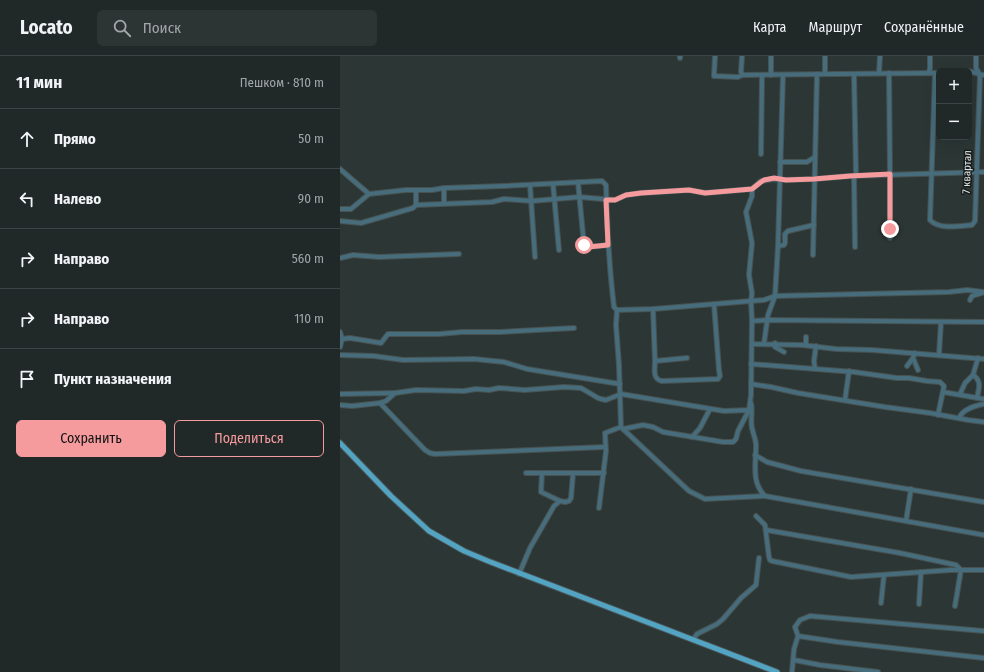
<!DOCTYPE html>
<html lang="ru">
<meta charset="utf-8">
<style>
body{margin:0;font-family:"Fira Sans Condensed",sans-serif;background:#2d3434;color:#f1f3f6}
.controls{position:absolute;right:12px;top:12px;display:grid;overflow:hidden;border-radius:6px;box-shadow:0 4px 16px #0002}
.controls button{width:36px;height:36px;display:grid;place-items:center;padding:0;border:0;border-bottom:1px solid #3d4445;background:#202828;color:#f1f3f6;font:20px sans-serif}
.stop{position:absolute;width:12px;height:12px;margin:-9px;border:3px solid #f59b9d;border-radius:50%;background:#fff}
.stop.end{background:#f59b9d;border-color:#fff;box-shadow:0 1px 4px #0008}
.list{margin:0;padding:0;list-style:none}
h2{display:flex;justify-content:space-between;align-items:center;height:52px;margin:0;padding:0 16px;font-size:17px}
h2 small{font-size:13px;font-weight:400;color:#a2a6a8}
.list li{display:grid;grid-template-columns:26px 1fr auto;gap:12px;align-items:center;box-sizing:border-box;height:60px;padding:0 16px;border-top:1px solid #3d4445}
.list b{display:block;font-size:15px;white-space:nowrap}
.list em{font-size:13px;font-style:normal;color:#a2a6a8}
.actions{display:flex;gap:8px;padding:12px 16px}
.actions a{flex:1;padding:9px 0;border:1px solid #f59b9d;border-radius:6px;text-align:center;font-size:14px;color:#f59b9d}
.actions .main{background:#f59b9d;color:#111}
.icon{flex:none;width:22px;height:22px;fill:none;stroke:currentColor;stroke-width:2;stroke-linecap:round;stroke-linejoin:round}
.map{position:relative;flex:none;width:644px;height:616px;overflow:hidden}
header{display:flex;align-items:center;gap:24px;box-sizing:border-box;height:56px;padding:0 20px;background:#202828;border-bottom:1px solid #3d4445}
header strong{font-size:19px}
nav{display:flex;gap:22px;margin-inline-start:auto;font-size:14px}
.search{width:280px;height:36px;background:#2d3434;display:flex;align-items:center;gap:10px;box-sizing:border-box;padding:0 14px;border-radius:6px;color:#a2a6a8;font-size:15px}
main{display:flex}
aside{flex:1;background:#202828}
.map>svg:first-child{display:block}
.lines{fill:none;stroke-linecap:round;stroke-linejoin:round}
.minor-casing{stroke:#475251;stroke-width:6}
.major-casing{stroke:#475251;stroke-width:7}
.minor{stroke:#476c7c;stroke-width:4}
.major{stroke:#53a3c3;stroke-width:5}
.route{stroke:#f59b9d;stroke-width:5}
.labels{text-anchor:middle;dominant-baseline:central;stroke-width:3;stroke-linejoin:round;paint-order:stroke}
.street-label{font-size:11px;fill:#dde4e4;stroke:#171c1c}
</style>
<header>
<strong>Locato</strong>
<div class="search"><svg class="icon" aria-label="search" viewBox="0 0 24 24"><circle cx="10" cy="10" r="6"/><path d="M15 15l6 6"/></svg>Поиск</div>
<nav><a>Карта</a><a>Маршрут</a><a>Сохранённые</a></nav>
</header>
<main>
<aside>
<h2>11 мин<small>Пешком · 810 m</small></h2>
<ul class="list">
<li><svg class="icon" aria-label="ahead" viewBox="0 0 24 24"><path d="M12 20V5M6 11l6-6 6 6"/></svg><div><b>Прямо</b></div><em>50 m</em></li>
<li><svg class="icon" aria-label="left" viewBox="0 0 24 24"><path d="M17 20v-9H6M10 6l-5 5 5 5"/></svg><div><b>Налево</b></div><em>90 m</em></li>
<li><svg class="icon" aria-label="right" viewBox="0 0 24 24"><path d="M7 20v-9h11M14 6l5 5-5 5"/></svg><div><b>Направо</b></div><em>560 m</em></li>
<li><svg class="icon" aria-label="right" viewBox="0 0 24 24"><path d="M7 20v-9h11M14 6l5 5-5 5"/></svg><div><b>Направо</b></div><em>110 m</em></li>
<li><svg class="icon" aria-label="arrive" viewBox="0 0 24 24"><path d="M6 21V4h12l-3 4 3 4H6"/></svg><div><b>Пункт назначения</b></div></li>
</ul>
<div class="actions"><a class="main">Сохранить</a><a>Поделиться</a></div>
</aside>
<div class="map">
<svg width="644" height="616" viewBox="0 0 644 616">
<rect width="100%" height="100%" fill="#2b3635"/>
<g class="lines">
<defs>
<g id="minor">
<path d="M 375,0 L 374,20 L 398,21 L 403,19 L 595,17 L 590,164 C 599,174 620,170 632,169 L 635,165 L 640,19 L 636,12 L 636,0"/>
<path d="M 402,0 L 401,16 L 403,19"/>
<path d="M 431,0 L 431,19"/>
<path d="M 340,2 L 340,0"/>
<path d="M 625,15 C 632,14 637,19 644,19"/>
<path d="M 539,17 L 540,0"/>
<path d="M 549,17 L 550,118"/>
<path d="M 588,17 L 590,13 L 590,0"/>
<path d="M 485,18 L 485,0"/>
<path d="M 514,18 L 516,119"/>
<path d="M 443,19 L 438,190 L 444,189 L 445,187 L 445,178 L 448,175 L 474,169"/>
<path d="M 421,98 L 422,19"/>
<path d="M 440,106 L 467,106 L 475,101"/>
<path d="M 0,113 L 29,138 L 66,134 L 92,134 L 104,132 L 163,130 L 262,125 L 266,129 C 267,170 269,210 274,251 L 277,254 L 313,253 L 411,245 L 424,244 L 435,240 L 609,236 L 627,234 L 644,236"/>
<path d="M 550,118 L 550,182"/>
<path d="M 514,120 L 515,191"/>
<path d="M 238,126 L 244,189 L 248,191 L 268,189"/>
<path d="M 213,128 L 219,194"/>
<path d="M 190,129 L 195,201"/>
<path d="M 104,132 L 104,147"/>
<path d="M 76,134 L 76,149"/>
<path d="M 0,153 L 11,153 L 29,138"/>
<path d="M 0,165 L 21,167 L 73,152 L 76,149 L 152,146 L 164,143 L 192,145 L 239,141 L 275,144 L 286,139 L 301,137 L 349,134 L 365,137 L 412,133 L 421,125 L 434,123 L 446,124 L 474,123 L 510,120 L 644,116"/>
<path d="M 473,199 L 477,18"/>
<path d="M 0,202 L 13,199 L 39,201 L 119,198"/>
<path d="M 630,244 L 632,240 L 642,237"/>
<path d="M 313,253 L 315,305 L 347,302"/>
<path d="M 277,254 L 276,269 L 279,309 L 281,371 L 283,373 L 349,435 L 365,443 L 425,440"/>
<path d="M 412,265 L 411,245 L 412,237 L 409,219 L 412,187 L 406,156 L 412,140 L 412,133"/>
<path d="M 0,276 L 2,283 L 0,291"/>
<path d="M 2,283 L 10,282 L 41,287 L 48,278 L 99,278 L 122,276 L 160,276 L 234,272"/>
<path d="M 424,287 L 428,259 L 435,240 L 438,190"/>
<path d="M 435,287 L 435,291 L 444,296"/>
<path d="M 412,288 L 462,289 L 496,293 L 532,294 L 644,303"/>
<path d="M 466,289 L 466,281"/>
<path d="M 0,299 L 34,300 L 63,304 L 134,303 L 164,306 L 187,313 L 280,328"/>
<path d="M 599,299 L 601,266"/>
<path d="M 573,302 L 578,314"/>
<path d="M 315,305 C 315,313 312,323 322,325 L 378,323 L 380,320 L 379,314 L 374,248"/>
<path d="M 411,308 L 514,316 L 557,322 L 569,322 L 587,325 L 600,326 L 604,330 L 598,359"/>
<path d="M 567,310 L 573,302 L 575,297"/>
<path d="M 475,313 L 474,305 L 476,290"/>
<path d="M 633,319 C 642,325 639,332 637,342"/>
<path d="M 411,328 L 431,331 L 458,337 L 545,351 L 590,357 L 628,364 L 644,366"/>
<path d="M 603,336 L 644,343"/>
<path d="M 0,338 L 55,337"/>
<path d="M 620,338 L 625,327 L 633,319 L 638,302"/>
<path d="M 505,344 L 509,315"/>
<path d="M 40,347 L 85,394 L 90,397 L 95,398 L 265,391"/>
<path d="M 411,347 C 413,355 410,364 412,372 C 413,378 416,383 416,390 C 416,407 411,427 425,440 L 644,479"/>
<path d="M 0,349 L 12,350 L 40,347 L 46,345 L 55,337 L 76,334 L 124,335 L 136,333 L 149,334 L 159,332 L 185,334 L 224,331 L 241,332 L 258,342 L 261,343 L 266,344 L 281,338 L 384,355 L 409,354 L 411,339 L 412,265 L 428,264 L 644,266"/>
<path d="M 619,362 C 623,353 634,350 644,348"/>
<path d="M 283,373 L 303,369 L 313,371 L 323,376 L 383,386 L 393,386 L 396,383 L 398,375 L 409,354"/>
<path d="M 352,381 L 360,372 L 370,353"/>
<path d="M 415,399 L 427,406 L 461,415 L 644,446"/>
<path d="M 186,417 L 264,417"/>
<path d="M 202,417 L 201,436 L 220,445"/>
<path d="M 259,452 L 266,395 L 265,377 L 281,371"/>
<path d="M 416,460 L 425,469 L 429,501 L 430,504 L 432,505 L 511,521 L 611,514 L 644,514"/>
<path d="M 566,465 L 571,433"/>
<path d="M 426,474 L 560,497 L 616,509 L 621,514 L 615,550"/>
<path d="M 179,518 L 190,492 L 214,450 L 220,445 L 225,446 L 229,445 L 231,442 L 233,418"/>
<path d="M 541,547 L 544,519"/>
<path d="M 579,548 L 581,516"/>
<path d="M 458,580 L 455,571 L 460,564 L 470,560 L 644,575"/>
<path d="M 353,584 L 357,578 L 377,568 L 383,563 L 401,542 L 416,529 L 419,502"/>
<path d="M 454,604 L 480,609 L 538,616"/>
<path d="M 452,616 L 454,593 L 458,580 L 498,586 L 644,602"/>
</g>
<path id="major" d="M 0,387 L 51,440 L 89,475 L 124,495 L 148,505 L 437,616"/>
</defs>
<use href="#minor" class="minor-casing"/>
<use href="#major" class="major-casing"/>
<use href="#minor" class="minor"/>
<use href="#major" class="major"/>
</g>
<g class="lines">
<path class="route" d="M 244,189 L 248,191 L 268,189 L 266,144 L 275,144 L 286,139 L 301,137 L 349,134 L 365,137 L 412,133 L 421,126 L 424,124 L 434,122 L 446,124 L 474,123 L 510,120 L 550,118 L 550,173"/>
</g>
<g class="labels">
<g class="street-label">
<text transform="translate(627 116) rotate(-88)">7 квартал</text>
</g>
</g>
</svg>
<div class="controls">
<button>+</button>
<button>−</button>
</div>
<div class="stop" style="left:244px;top:189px"></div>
<div class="stop end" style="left:550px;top:173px"></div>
</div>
</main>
